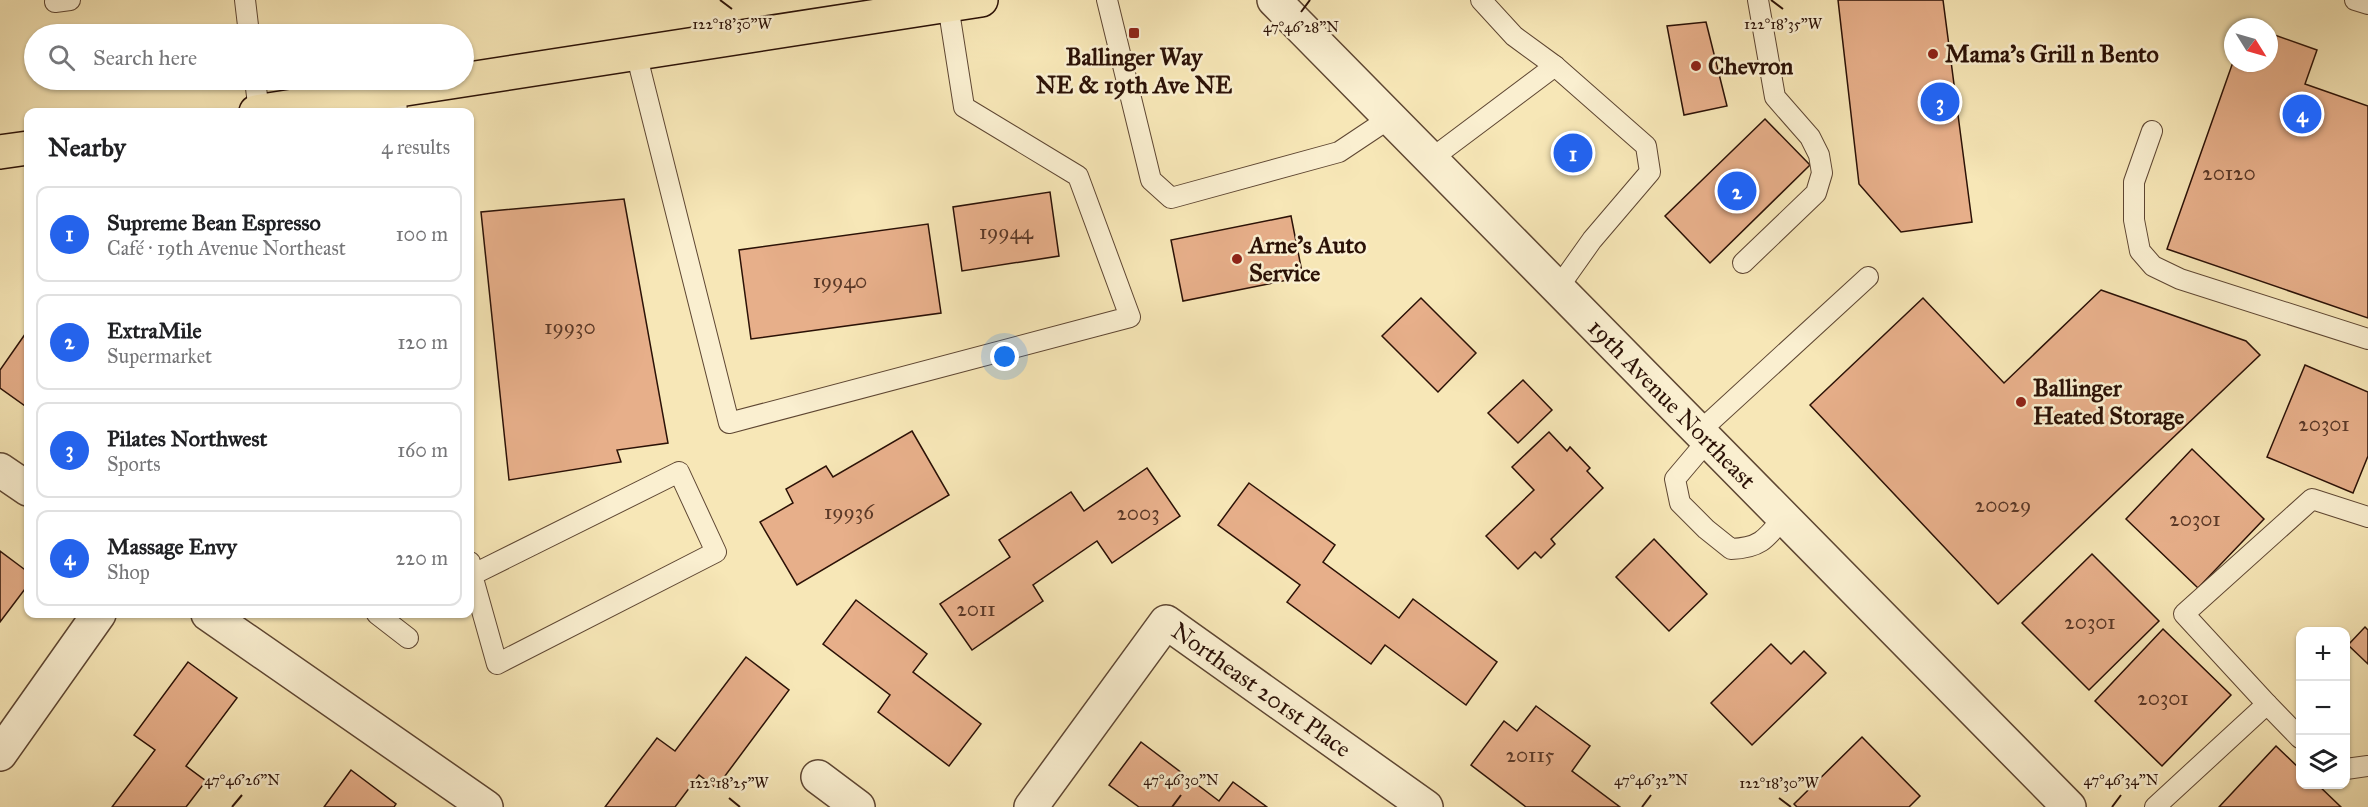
<!DOCTYPE html>
<meta charset="utf-8">
<style>
body{margin:0;font-family:"IM FELL Great Primer",serif;background:#f6f6f6;color:#202124}
.controls{position:absolute;right:18px;bottom:18px;display:grid;overflow:hidden;border-radius:12px;box-shadow:0 2px 4px #0004}
.controls button{width:54px;height:54px;display:grid;place-items:center;padding:0;border:0;border-bottom:2px solid #e0e0e0;background:#fff;color:#202124;font:30px sans-serif}
.compass{position:absolute;left:2224px;top:18px;width:54px;height:54px;border-radius:50%;background:#fff;box-shadow:0 2px 4px #0004;rotate:127deg}
.you{position:absolute;left:1005px;top:357px;width:21px;height:21px;margin:-15px;border:4px solid #fff;border-radius:50%;background:#1a73e8;box-shadow:0 0 0 9px #1a73e833}
.badge{display:grid;place-items:center;width:39px;height:39px;border-radius:50%;background:#2563eb;color:#fff;font-size:20px;font-weight:700}
.pin{position:absolute;translate:-50% -50%;border:3px solid #fff;box-shadow:0 2px 6px #0006}
.list{margin:0;padding:0;list-style:none}
h2{display:flex;justify-content:space-between;align-items:center;height:78px;margin:0;padding:0 24px;font-size:26px}
h2 small{font-size:20px;font-weight:400;color:#757577}
.list li{display:grid;grid-template-columns:39px 1fr auto;gap:18px;align-items:center;box-sizing:border-box;height:96px;margin:0 12px 12px;padding:0 12px;border:2px solid #e0e0e0;border-radius:12px}
.list b{display:block;font-size:22px;white-space:nowrap}
.list p{margin:0;font-size:20px;white-space:nowrap;color:#757577}
.list em{font-size:20px;font-style:normal;color:#757577}
.icon{flex:none;width:33px;height:33px;fill:none;stroke:currentColor;stroke-width:2;stroke-linecap:round;stroke-linejoin:round}
.map{position:relative;flex:none;width:2368px;height:807px;overflow:hidden}
.search{position:absolute;background:#fff;box-shadow:0 2px 4px #0004;left:24px;top:24px;width:450px;height:66px;display:flex;align-items:center;gap:15px;box-sizing:border-box;padding:0 21px;border-radius:33px;color:#757577;font-size:22px}
.panel{position:absolute;background:#fff;box-shadow:0 2px 4px #0004;left:24px;top:108px;width:450px;height:510px;border-radius:12px}
.map>svg:first-child{display:block}
.building{fill:#e7af8a;stroke:#2b1106;stroke-width:1.5}
.lines{fill:none;stroke-linecap:round;stroke-linejoin:round}
.service-casing{stroke:#5e4632;stroke-width:22}
.minor-casing{stroke:#5e4632;stroke-width:36}
.tertiary-casing{stroke:#5e4632;stroke-width:36}
.primary-casing{stroke:#2b1106;stroke-width:36}
.service{stroke:#faefd0;stroke-width:20}
.minor{stroke:#faefd0;stroke-width:33}
.tertiary{stroke:#faefd0;stroke-width:33}
.primary{stroke:#f7e7b7;stroke-width:33}
.ticks{fill:none;stroke:#2b1106;stroke-width:2}
.poi-dot{fill:#8f2418;stroke:#faefd0;stroke-width:2}
.labels{text-anchor:middle;dominant-baseline:central;stroke-width:5;stroke-linejoin:round;paint-order:stroke}
.number-label{font-size:21px;fill:#5a3827}
.poi-label{font-size:24px;font-weight:bold;fill:#2b1106;stroke:#faefd0;text-anchor:start}
.street-label{font-size:24px;fill:#2b1106;stroke:#faefd0}
.ticks-label{font-size:15px;text-anchor:middle;fill:#2b1106;stroke:#faefd0;stroke-width:5;stroke-linejoin:round;paint-order:stroke}
</style>
<div class="map">
<svg width="2368" height="807" viewBox="0 0 2368 807">
<rect width="100%" height="100%" fill="#f7e7b7"/>
<filter id="stains"><feTurbulence type="fractalNoise" baseFrequency=".00333" numOctaves="4"/><feColorMatrix values="0 0 0 0 .2 0 0 0 0 .09 0 0 0 0 .02 0 0 0 .5 -.17"/></filter>
<radialGradient id="worn" r=".72"><stop offset=".6" stop-color="#630" stop-opacity="0"/><stop offset="1" stop-color="#630" stop-opacity=".3"/></radialGradient>
<g class="building">
<path d="M 1838,0 L 1943,0 L 1972,222 L 1901,232 L 1859,184 Z"/>
<path d="M 1706,22 L 1727,106 L 1684,115 L 1667,26 Z"/>
<path d="M 2269,33 L 2317,50 L 2305,84 L 2368,106 L 2368,318 L 2167,249 L 2233,62 L 2269,63 Z"/>
<path d="M 1765,119 L 1810,165 L 1710,263 L 1665,216 Z"/>
<path d="M 1568,137 L 1589,158 L 1578,170 L 1556,148 Z"/>
<path d="M 1050,192 L 1059,256 L 962,271 L 953,207 Z"/>
<path d="M 624,199 L 668,443 L 617,450 L 621,462 L 509,480 L 481,212 Z"/>
<path d="M 1291,216 L 1303,277 L 1183,301 L 1171,240 Z"/>
<path d="M 928,224 L 941,313 L 751,339 L 739,250 Z"/>
<path d="M 2101,290 L 2246,341 L 2260,355 L 1998,604 L 1810,405 L 1923,298 L 2004,383 Z"/>
<path d="M 1421,298 L 1476,353 L 1438,392 L 1382,336 Z"/>
<path d="M 28,330 L 28,408 L 0,388 L 0,370 Z"/>
<path d="M 2305,365 L 2368,392 L 2368,456 L 2353,493 L 2267,457 Z"/>
<path d="M 1523,380 L 1552,410 L 1518,443 L 1488,413 Z"/>
<path d="M 912,431 L 949,495 L 797,585 L 760,522 L 793,503 L 786,489 L 826,466 L 833,477 Z"/>
<path d="M 1549,432 L 1567,451 L 1570,447 L 1590,468 L 1587,471 L 1603,488 L 1551,539 L 1555,544 L 1541,558 L 1535,552 L 1518,569 L 1486,536 L 1534,490 L 1512,467 Z"/>
<path d="M 2192,449 L 2264,519 L 2198,588 L 2126,519 Z"/>
<path d="M 1147,468 L 1180,516 L 1112,563 L 1097,541 L 1033,585 L 1043,601 L 972,650 L 940,604 L 1010,557 L 999,540 L 1071,492 L 1084,511 Z"/>
<path d="M 1249,483 L 1335,545 L 1323,562 L 1399,618 L 1413,599 L 1497,662 L 1466,705 L 1385,645 L 1371,664 L 1287,602 L 1300,585 L 1218,525 Z"/>
<path d="M 1654,539 L 1707,594 L 1669,631 L 1616,577 Z"/>
<path d="M 0,551 L 28,572 L 28,585 L 0,622 Z"/>
<path d="M 2092,554 L 2159,621 L 2089,690 L 2022,623 Z"/>
<path d="M 856,600 L 927,654 L 913,672 L 981,724 L 949,766 L 878,712 L 890,695 L 823,644 Z"/>
<path d="M 2365,627 L 2368,630 L 2368,664 L 2348,645 Z"/>
<path d="M 2163,629 L 2231,695 L 2162,766 L 2095,701 Z"/>
<path d="M 1771,644 L 1791,664 L 1804,651 L 1826,673 L 1752,745 L 1711,703 Z"/>
<path d="M 746,657 L 789,690 L 716,788 L 699,775 L 675,807 L 605,807 L 657,738 L 675,751 Z"/>
<path d="M 188,662 L 237,698 L 186,766 L 206,781 L 186,807 L 112,807 L 155,750 L 134,735 Z"/>
<path d="M 1536,706 L 1590,746 L 1572,771 L 1620,807 L 1526,807 L 1471,765 L 1504,721 L 1517,731 Z"/>
<path d="M 1862,737 L 1920,796 L 1909,807 L 1797,807 L 1794,804 Z"/>
<path d="M 1141,742 L 1219,801 L 1233,782 L 1267,807 L 1139,807 L 1109,785 Z"/>
<path d="M 2276,746 L 2300,769 L 2300,784 L 2317,784 L 2341,807 L 2219,807 Z"/>
<path d="M 351,770 L 396,804 L 394,807 L 324,807 Z"/>
</g>
<g class="lines">
<defs>
<g id="service">
<path d="M 245,0 L 249,34"/>
<path d="M 1107,0 L 1151,180 L 1171,198 L 1339,152 L 1390,118"/>
<path d="M 2355,0 L 2368,4"/>
<path d="M 55,2 L 70,0"/>
<path d="M 636,53 L 729,423 L 1130,317 L 1078,176 L 964,107 L 948,5"/>
<path d="M 1555,66 L 1646,146 L 1650,172 L 1592,240 L 1558,288"/>
<path d="M 255,80 L 259,112"/>
<path d="M 395,91 L 397,112"/>
<path d="M 2152,131 L 2134,182 L 2134,220 L 2140,251 L 2153,266 L 2180,279 L 2368,339"/>
<path d="M 1431,159 L 1555,66 L 1514,36 L 1481,0"/>
<path d="M 1743,263 L 1816,193 L 1822,173 L 1819,155 L 1810,137 L 1775,97 L 1758,0"/>
<path d="M 1700,431 L 1868,277"/>
<path d="M 1708,440 L 1675,479 L 1680,503 L 1706,529 L 1731,549 C 1760,548 1766,539 1784,517"/>
<path d="M 470,562 L 472,575 L 497,664 L 716,552 L 679,472 L 472,575"/>
<path d="M 377,614 L 408,638"/>
<path d="M 2267,704 L 2184,614 L 2312,499 L 2368,517"/>
<path d="M 2346,769 L 2368,766"/>
<path d="M 2155,807 L 2267,704 L 2300,738"/>
</g>
<g id="minor">
<path d="M 0,470 L 28,489"/>
<path d="M 208,614 L 486,807"/>
<path d="M 0,754 L 99,614"/>
<path d="M 818,777 L 858,807"/>
<path id="s1" d="M 1031,807 L 1166,622 L 1426,807"/>
</g>
<g id="tertiary">
<path id="s2" d="M 1274,0 L 2069,807"/>
</g>
<g id="primary">
<path d="M 256,112 L 981,0"/>
<path d="M 0,152 L 28,148"/>
</g>
</defs>
<use href="#service" class="service-casing"/>
<use href="#minor" class="minor-casing"/>
<use href="#tertiary" class="tertiary-casing"/>
<use href="#primary" class="primary-casing"/>
<use href="#service" class="service"/>
<use href="#minor" class="minor"/>
<use href="#tertiary" class="tertiary"/>
<use href="#primary" class="primary"/>
</g>
<path class="ticks" d="M 720,0 L 732,9M 1771,0 L 1783,9M 1301,12 L 1310,0M 729,798 L 740,807M 1779,798 L 1791,807M 232,807 L 242,795M 1172,807 L 1181,795M 1642,807 L 1651,795M 2112,807 L 2121,795"/>
<g class="poi-dot">
<rect x="1128" y="27" width="12" height="12" rx="3"/>
<circle cx="1933" cy="54" r="6"/>
<circle cx="1696" cy="66" r="6"/>
<circle cx="1237" cy="259" r="6"/>
<circle cx="2021" cy="402" r="6"/>
</g>
<g class="labels">
<g class="number-label">
<text x="2229" y="173">20120</text>
<text x="1006" y="232">19944</text>
<text x="840" y="281">19940</text>
<text x="570" y="327">19930</text>
<text x="2324" y="424">20301</text>
<text x="2003" y="505">20029</text>
<text x="849" y="512">19936</text>
<text x="1138" y="513">2003</text>
<text x="2195" y="519">20301</text>
<text x="976" y="609">2011</text>
<text x="2090" y="622">20301</text>
<text x="2163" y="698">20301</text>
<text x="1530" y="755">20115</text>
</g>
<g class="poi-label">
<text x="1945" y="54">Mama's Grill n Bento</text>
<text x="1134" y="57" text-anchor="middle">Ballinger Way<tspan x="1134" dy="28">NE &amp; 19th Ave NE</tspan></text>
<text x="1708" y="66">Chevron</text>
<text x="1249" y="245">Arne’s Auto<tspan x="1249" dy="28">Service</tspan></text>
<text x="2033" y="388">Ballinger<tspan x="2033" dy="28">Heated Storage</tspan></text>
</g>
<g class="street-label">
<text stroke="none"><textPath href="#s2" startOffset="567">19th Avenue Northeast</textPath></text>
<text stroke="none"><textPath href="#s1" startOffset="346">Northeast 201st Place</textPath></text>
</g>
</g>
<g class="ticks-label">
<text x="732" y="29">122°18'30"W</text>
<text x="1783" y="29">122°18'35"W</text>
<text x="1301" y="32">47°46'28"N</text>
<text x="242" y="785">47°46'26"N</text>
<text x="1181" y="785">47°46'30"N</text>
<text x="1651" y="785">47°46'32"N</text>
<text x="2121" y="785">47°46'34"N</text>
<text x="729" y="788">122°18'25"W</text>
<text x="1779" y="788">122°18'30"W</text>
</g>
<rect width="100%" height="100%" filter="url(#stains)"/>
<rect width="100%" height="100%" fill="url(#worn)"/>
</svg>
<div class="controls">
<button>+</button>
<button>−</button>
<button><svg class="icon" aria-label="layers" viewBox="0 0 24 24"><path d="M12 4l9 5-9 5-9-5zM3 14l9 5 9-5"/></svg></button>
</div>
<svg class="compass" viewBox="-18 -18 36 36"><path d="M0-13l5 13h-10z" fill="#e53935"/><path d="M0 13l5-13h-10z" fill="#757577"/></svg>
<div class="you"></div>
<div class="pin badge" style="left:1573px;top:153px">1</div>
<div class="pin badge" style="left:1737px;top:191px">2</div>
<div class="pin badge" style="left:1940px;top:102px">3</div>
<div class="pin badge" style="left:2302px;top:114px">4</div>
<div class="search"><svg class="icon" aria-label="search" viewBox="0 0 24 24"><circle cx="10" cy="10" r="6"/><path d="M15 15l6 6"/></svg>Search here</div>
<section class="panel">
<h2>Nearby<small>4 results</small></h2>
<ul class="list">
<li><span class="badge">1</span><div><b>Supreme Bean Espresso</b><p>Café · 19th Avenue Northeast</p></div><em>100 m</em></li>
<li><span class="badge">2</span><div><b>ExtraMile</b><p>Supermarket</p></div><em>120 m</em></li>
<li><span class="badge">3</span><div><b>Pilates Northwest</b><p>Sports</p></div><em>160 m</em></li>
<li><span class="badge">4</span><div><b>Massage Envy</b><p>Shop</p></div><em>220 m</em></li>
</ul>
</section>
</div>
